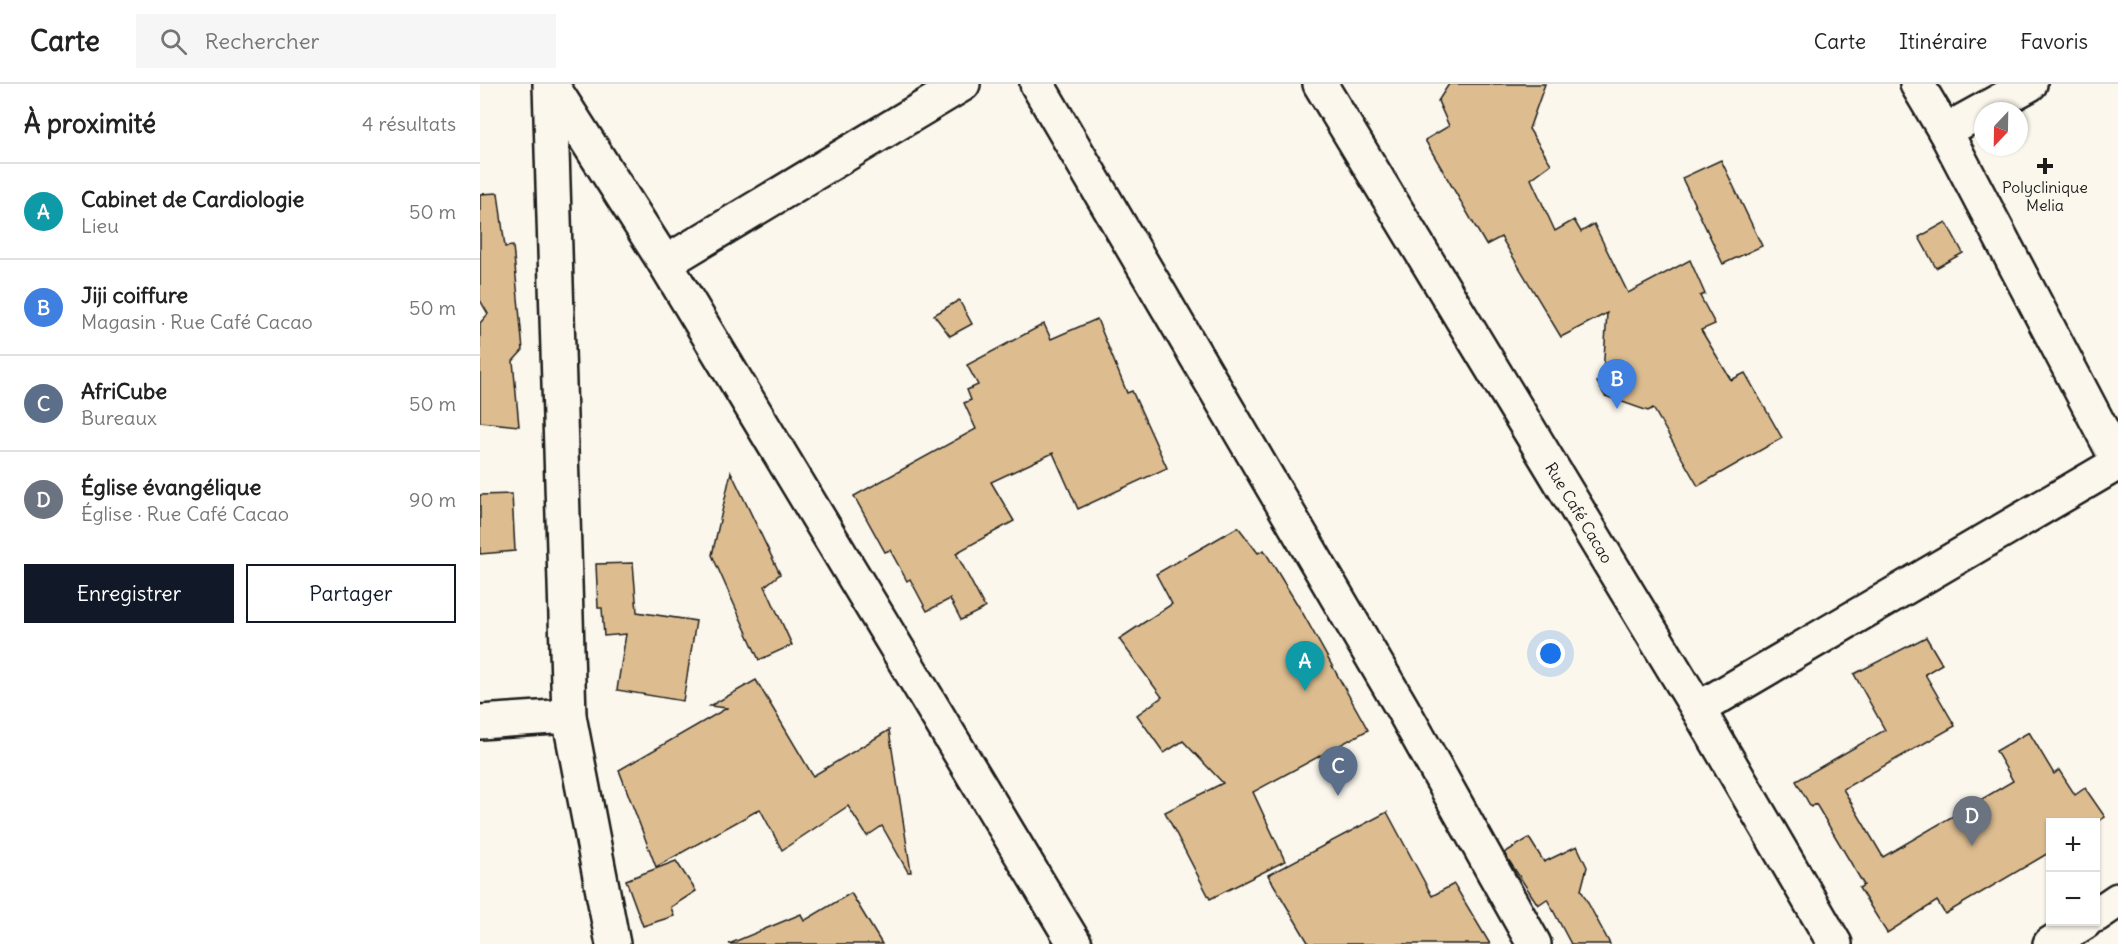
<!DOCTYPE html>
<html lang="fr">
<meta charset="utf-8">
<style>
body{margin:0;font-family:Delius,sans-serif;background:#f6f6f6;color:#222}
.controls{position:absolute;right:18px;bottom:18px;display:grid;overflow:hidden;border-radius:0px;box-shadow:0 2px 4px #0004}
.controls button{width:54px;height:54px;display:grid;place-items:center;padding:0;border:0;border-bottom:2px solid #e0e0e0;background:#fff;color:#222;font:30px sans-serif}
.compass{position:absolute;left:1494px;top:18px;width:54px;height:54px;border-radius:50%;background:#fff;box-shadow:0 2px 4px #0004;rotate:202deg}
.you{position:absolute;left:1071px;top:570px;width:21px;height:21px;margin:-15px;border:4px solid #fff;border-radius:50%;background:#1a73e8;box-shadow:0 0 0 9px #1a73e833}
.badge{display:grid;place-items:center;width:39px;height:39px;border-radius:50%;background:#111827;color:#fff;font-size:20px;font-weight:700}
.pin{position:absolute;translate:-50% -50px;filter:drop-shadow(0 2px 3px #0008)}
.pin::after{content:'';position:absolute;top:32px;width:21px;height:18px;background:inherit;clip-path:polygon(0 0,100% 0,50% 100%)}
.list{margin:0;padding:0;list-style:none}
h2{display:flex;justify-content:space-between;align-items:center;height:78px;margin:0;padding:0 24px;font-size:26px}
h2 small{font-size:20px;font-weight:400;color:#767676}
.list li{display:grid;grid-template-columns:39px 1fr auto;gap:18px;align-items:center;box-sizing:border-box;height:96px;padding:0 24px;border-top:2px solid #e0e0e0}
.list b{display:block;font-size:22px;white-space:nowrap}
.list p{margin:0;font-size:20px;white-space:nowrap;color:#767676}
.list em{font-size:20px;font-style:normal;color:#767676}
.actions{display:flex;gap:12px;padding:18px 24px}
.actions a{flex:1;padding:14px 0;border:2px solid #111827;border-radius:0px;text-align:center;font-size:21px;color:#111827}
.actions .main{background:#111827;color:#fff}
.icon{flex:none;width:33px;height:33px;fill:none;stroke:currentColor;stroke-width:2;stroke-linecap:round;stroke-linejoin:round}
.map{position:relative;flex:none;width:1638px;height:860px;overflow:hidden}
header{display:flex;align-items:center;gap:36px;box-sizing:border-box;height:84px;padding:0 30px;background:#fff;border-bottom:2px solid #e0e0e0}
header strong{font-size:28px}
nav{display:flex;gap:33px;margin-inline-start:auto;font-size:21px}
.search{width:420px;height:54px;background:#f6f6f6;display:flex;align-items:center;gap:15px;box-sizing:border-box;padding:0 21px;border-radius:0px;color:#767676;font-size:22px}
main{display:flex}
aside{flex:1;background:#fff}
.map>svg:first-child{display:block}
.building{fill:#ddbd90;stroke:#1c1c1c;stroke-width:1.5}
.lines{fill:none;stroke-linecap:round;stroke-linejoin:round}
.street-casing{stroke:#1c1c1c;stroke-width:38}
.secondary-casing{stroke:#1c1c1c;stroke-width:38}
.street{stroke:#fbf7ec;stroke-width:33}
.secondary{stroke:#fbf7ec;stroke-width:33}
.poi-dot{fill:#1c1c1c;stroke:#fbf7ec;stroke-width:2}
.labels{text-anchor:middle;dominant-baseline:central;stroke-width:4.5;stroke-linejoin:round;paint-order:stroke}
.poi-label{font-size:16px;fill:#1c1c1c;stroke:#fbf7ec}
.street-label{font-size:16px;fill:#1c1c1c;stroke:#fbf7ec}
</style>
<header>
<strong>Carte</strong>
<div class="search"><svg class="icon" aria-label="search" viewBox="0 0 24 24"><circle cx="10" cy="10" r="6"/><path d="M15 15l6 6"/></svg>Rechercher</div>
<nav><a>Carte</a><a>Itinéraire</a><a>Favoris</a></nav>
</header>
<main>
<aside>
<h2>À proximité<small>4 résultats</small></h2>
<ul class="list">
<li><span class="badge" style="background:#0f9aa8">A</span><div><b>Cabinet de Cardiologie</b><p>Lieu</p></div><em>50 m</em></li>
<li><span class="badge" style="background:#3f7fe0">B</span><div><b>Jiji coiffure</b><p>Magasin · Rue Café Cacao</p></div><em>50 m</em></li>
<li><span class="badge" style="background:#5c6f8a">C</span><div><b>AfriCube</b><p>Bureaux</p></div><em>50 m</em></li>
<li><span class="badge" style="background:#6b7280">D</span><div><b>Église évangélique</b><p>Église · Rue Café Cacao</p></div><em>90 m</em></li>
</ul>
<div class="actions"><a class="main">Enregistrer</a><a>Partager</a></div>
</aside>
<div class="map">
<svg width="1638" height="860" viewBox="0 0 1638 860">
<rect width="100%" height="100%" fill="#fbf7ec"/>
<filter id="ink" filterUnits="userSpaceOnUse"><feTurbulence type="fractalNoise" baseFrequency=".0167" numOctaves="2"/><feDisplacementMap in="SourceGraphic" scale="12" xChannelSelector="R" yChannelSelector="G"/><feConvolveMatrix kernelMatrix="1 2 1 2 8 2 1 2 1" color-interpolation-filters="sRGB"/></filter>
<g filter="url(#ink)">
<g class="building">
<path d="M 969,0 L 1065,0 L 1049,45 L 1071,80 L 1051,95 L 1075,147 L 1094,136 L 1101,148 L 1114,140 L 1148,209 L 1210,176 L 1225,210 L 1220,212 L 1235,240 L 1221,246 L 1251,296 L 1265,289 L 1302,354 L 1218,402 L 1173,324 L 1168,327 L 1125,312 L 1117,298 L 1123,289 L 1127,229 L 1081,253 L 1021,153 L 1006,161 L 945,56 L 969,42 L 958,17 Z"/>
<path d="M 1241,76 L 1282,162 L 1243,180 L 1202,94 Z"/>
<path d="M 18,109 L 25,163 L 33,162 L 43,266 L 33,277 L 39,342 L 0,338 L 0,239 L 8,230 L 0,216 L 0,110 Z"/>
<path d="M 1466,138 L 1483,169 L 1456,184 L 1439,153 Z"/>
<path d="M 479,216 L 492,240 L 470,252 L 454,231 Z"/>
<path d="M 617,235 L 647,309 L 652,307 L 687,384 L 598,425 L 573,369 L 511,398 L 534,437 L 476,469 L 505,524 L 481,536 L 470,515 L 447,527 L 430,495 L 427,497 L 410,466 L 405,468 L 374,412 L 496,345 L 484,319 L 491,316 L 487,306 L 498,301 L 487,281 L 564,240 L 571,255 Z"/>
<path d="M 251,388 L 300,490 L 285,502 L 312,561 L 279,576 L 232,471 Z"/>
<path d="M 32,410 L 35,467 L 0,470 L 0,411 Z"/>
<path d="M 758,443 L 778,469 L 784,466 L 822,528 L 888,646 L 773,708 L 805,777 L 730,815 L 685,728 L 743,699 L 703,657 L 684,669 L 657,631 L 682,613 L 639,555 L 692,520 L 676,490 Z"/>
<path d="M 153,479 L 157,528 L 216,537 L 203,617 L 137,606 L 146,550 L 124,552 L 122,524 L 118,524 L 116,480 Z"/>
<path d="M 1446,553 L 1462,580 L 1445,590 L 1475,642 L 1363,705 L 1403,773 L 1533,697 L 1516,667 L 1549,648 L 1574,690 L 1579,686 L 1595,711 L 1605,704 L 1625,733 L 1616,739 L 1570,738 L 1570,768 L 1465,830 L 1457,817 L 1407,849 L 1379,804 L 1384,801 L 1336,720 L 1331,723 L 1316,697 L 1405,646 L 1374,590 Z"/>
<path d="M 276,596 L 333,692 L 409,646 L 431,788 L 428,788 L 402,742 L 387,752 L 368,722 L 302,766 L 280,725 L 176,783 L 139,686 L 247,624 L 230,622 Z"/>
<path d="M 907,728 L 952,812 L 974,800 L 1010,860 L 829,860 L 788,791 Z"/>
<path d="M 1049,754 L 1064,778 L 1097,762 L 1107,783 L 1101,806 L 1130,860 L 1091,860 L 1067,815 L 1058,821 L 1024,769 Z"/>
<path d="M 196,777 L 216,807 L 191,823 L 194,832 L 163,842 L 146,796 Z"/>
<path d="M 371,809 L 402,860 L 249,860 L 321,830 L 324,837 Z"/>
</g>
<g class="lines">
<defs>
<g id="street">
<path d="M 70,0 L 89,632 L 133,860"/>
<path d="M 71,0 L 185,179 L 595,860"/>
<path d="M 557,0 L 922,624 L 1054,860"/>
<path id="s1" d="M 840,0 L 1218,625 L 1355,860"/>
<path d="M 1437,0 L 1465,47 L 1638,377"/>
<path d="M 1465,47 L 1550,0"/>
<path d="M 185,179 L 483,0"/>
<path d="M 1218,625 L 1638,379"/>
<path d="M 0,638 L 89,632"/>
</g>
<g id="secondary">
<path d="M 1616,831 L 1638,816"/>
<path d="M 1570,860 L 1605,838"/>
</g>
</defs>
<use href="#street" class="street-casing"/>
<use href="#secondary" class="secondary-casing"/>
<use href="#street" class="street"/>
<use href="#secondary" class="secondary"/>
</g>
</g>
<path class="poi-dot" d="M1562 73h6v6h6v6h-6v6h-6v-6h-6v-6h6z"/>
<g class="labels">
<g class="poi-label">
<text x="1565" y="103">Polyclinique<tspan x="1565" dy="18">Melia</tspan></text>
</g>
<g class="street-label">
<text stroke="none"><textPath href="#s1" startOffset="501">Rue Café Cacao</textPath></text>
</g>
</g>
</svg>
<div class="controls">
<button>+</button>
<button>−</button>
</div>
<svg class="compass" viewBox="-18 -18 36 36"><path d="M0-13l5 13h-10z" fill="#e53935"/><path d="M0 13l5-13h-10z" fill="#767676"/></svg>
<div class="you"></div>
<div class="pin badge" style="left:825px;top:607px;background:#0f9aa8">A</div>
<div class="pin badge" style="left:1137px;top:325px;background:#3f7fe0">B</div>
<div class="pin badge" style="left:858px;top:712px;background:#5c6f8a">C</div>
<div class="pin badge" style="left:1492px;top:762px;background:#6b7280">D</div>
</div>
</main>
